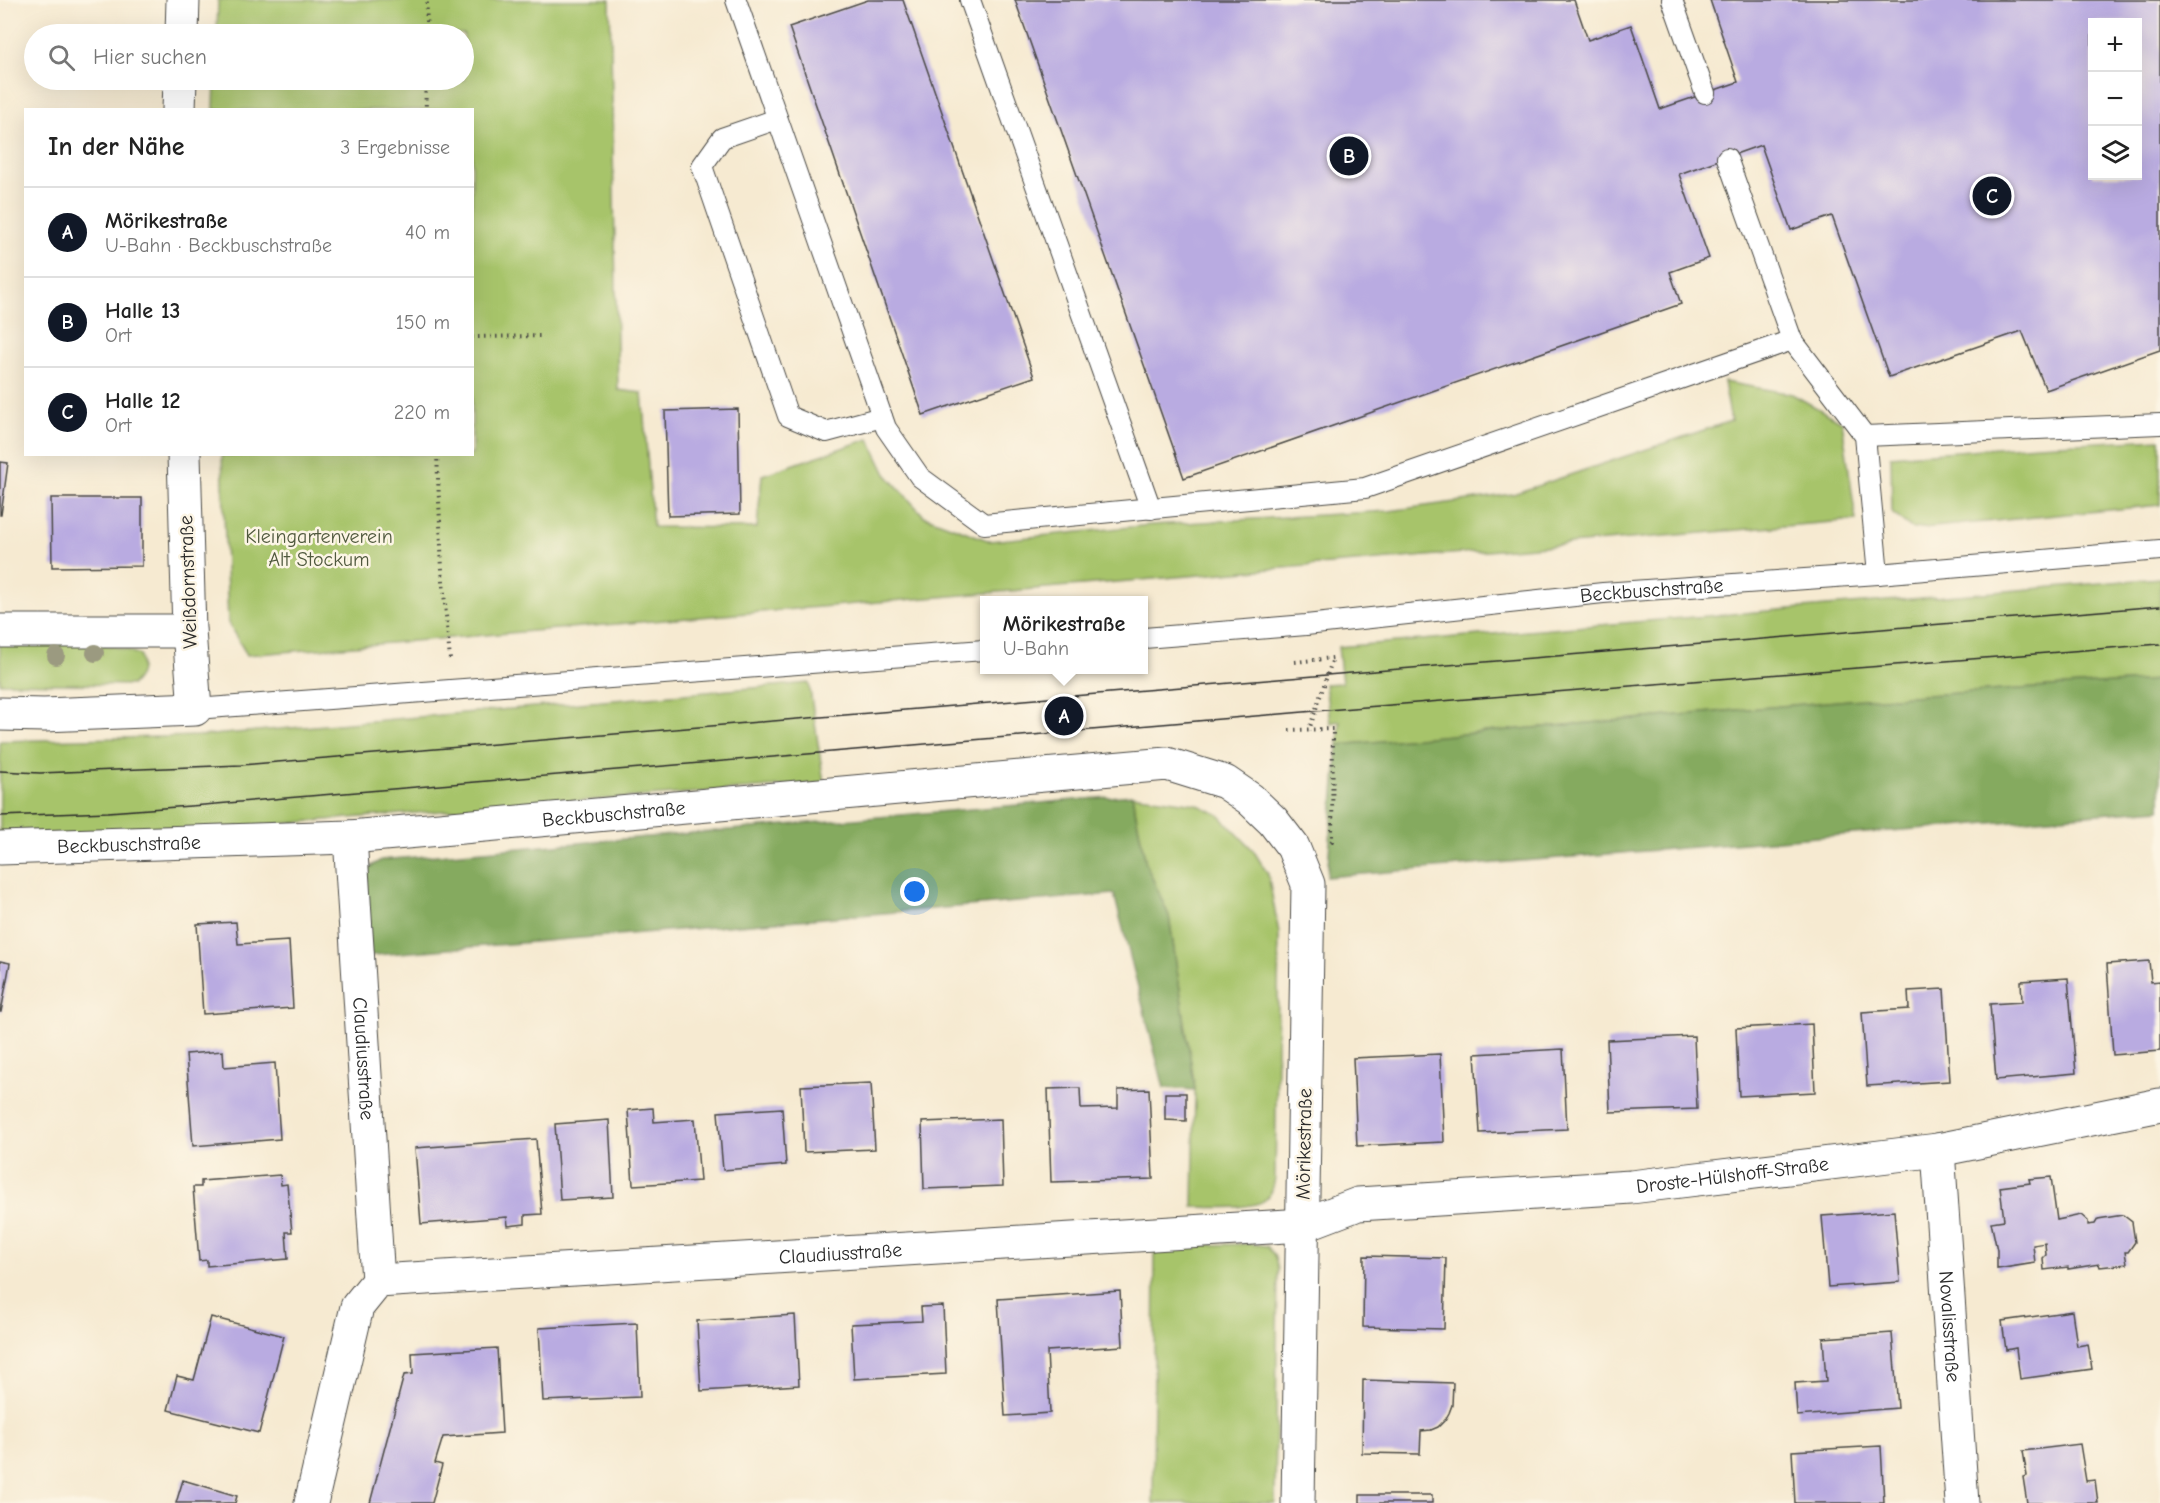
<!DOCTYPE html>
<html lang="de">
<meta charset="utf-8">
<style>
body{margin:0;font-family:"Comic Neue",sans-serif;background:#f6f6f6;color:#222}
.controls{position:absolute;right:18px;top:18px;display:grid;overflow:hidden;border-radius:0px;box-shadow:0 6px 24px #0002}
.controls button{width:54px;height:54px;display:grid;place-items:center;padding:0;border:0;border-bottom:2px solid #e0e0e0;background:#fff;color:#222;font:30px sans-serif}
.you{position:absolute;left:915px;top:892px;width:21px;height:21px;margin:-15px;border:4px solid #fff;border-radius:50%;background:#1a73e8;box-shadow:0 0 0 9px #1a73e833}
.badge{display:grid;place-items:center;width:39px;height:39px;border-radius:50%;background:#111827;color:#fff;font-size:20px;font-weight:700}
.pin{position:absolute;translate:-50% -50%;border:3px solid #fff;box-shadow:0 2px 6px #0006}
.popup{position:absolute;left:980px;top:596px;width:168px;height:78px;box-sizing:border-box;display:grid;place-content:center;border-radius:0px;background:#fff;filter:drop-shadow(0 2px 4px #0005);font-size:20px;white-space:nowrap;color:#767676}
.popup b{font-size:22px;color:#222}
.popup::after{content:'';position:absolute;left:50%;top:100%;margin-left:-12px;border:12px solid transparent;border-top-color:#fff}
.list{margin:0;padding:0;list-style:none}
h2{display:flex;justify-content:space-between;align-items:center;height:78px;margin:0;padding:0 24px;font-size:26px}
h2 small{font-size:20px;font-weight:400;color:#767676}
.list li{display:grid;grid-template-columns:39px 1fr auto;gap:18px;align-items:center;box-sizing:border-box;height:90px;padding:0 24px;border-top:2px solid #e0e0e0}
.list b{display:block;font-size:22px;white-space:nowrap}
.list p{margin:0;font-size:20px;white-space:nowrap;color:#767676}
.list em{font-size:20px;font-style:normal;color:#767676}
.icon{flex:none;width:33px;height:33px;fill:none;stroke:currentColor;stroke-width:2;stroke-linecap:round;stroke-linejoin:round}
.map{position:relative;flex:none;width:2160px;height:1503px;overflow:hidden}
.search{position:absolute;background:#fff;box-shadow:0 6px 24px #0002;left:24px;top:24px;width:450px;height:66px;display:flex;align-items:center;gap:15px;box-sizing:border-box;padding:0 21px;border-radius:33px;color:#767676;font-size:22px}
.panel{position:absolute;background:#fff;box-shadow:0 6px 24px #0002;left:24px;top:108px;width:450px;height:348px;border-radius:0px}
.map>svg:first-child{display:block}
.green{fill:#a7c46b;stroke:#69784b;stroke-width:1.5}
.forest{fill:#85aa5f;stroke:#586a45;stroke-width:1.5}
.building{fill:#b9abe1;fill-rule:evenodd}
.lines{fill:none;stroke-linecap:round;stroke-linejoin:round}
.service-casing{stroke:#494844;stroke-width:22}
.minor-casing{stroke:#494844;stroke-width:35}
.path{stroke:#494844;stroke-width:4;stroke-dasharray:1.5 4.5;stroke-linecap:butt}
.service{stroke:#fff;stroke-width:20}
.minor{stroke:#fff;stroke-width:33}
.tram{stroke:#2b2b2b;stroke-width:1.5}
.tree{fill:#9b9a80}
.labels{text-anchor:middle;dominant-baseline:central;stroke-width:5;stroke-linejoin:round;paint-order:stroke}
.park-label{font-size:20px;fill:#50593e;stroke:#fcf5e5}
.street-label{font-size:20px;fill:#2b2b2b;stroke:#fcf5e5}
</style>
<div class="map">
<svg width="2160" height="1503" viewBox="0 0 2160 1503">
<rect width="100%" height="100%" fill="#fcf5e5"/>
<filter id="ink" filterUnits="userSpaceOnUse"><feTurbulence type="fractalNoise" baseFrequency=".0167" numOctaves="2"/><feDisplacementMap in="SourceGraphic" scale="12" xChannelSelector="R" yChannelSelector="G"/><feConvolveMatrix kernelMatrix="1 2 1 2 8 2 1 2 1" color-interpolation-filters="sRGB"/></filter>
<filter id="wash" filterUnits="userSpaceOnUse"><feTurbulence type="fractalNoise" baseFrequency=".008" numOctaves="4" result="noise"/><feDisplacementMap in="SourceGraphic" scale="24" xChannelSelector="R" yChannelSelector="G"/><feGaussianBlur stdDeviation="1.35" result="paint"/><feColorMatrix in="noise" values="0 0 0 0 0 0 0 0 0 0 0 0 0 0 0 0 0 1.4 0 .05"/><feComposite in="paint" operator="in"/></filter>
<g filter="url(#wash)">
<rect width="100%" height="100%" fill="#f6ead1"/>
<g class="green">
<path d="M 218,0 L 610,0 L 618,390 L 642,393 L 653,527 L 757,528 L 762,475 L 869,439 L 886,474 L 924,516 L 990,541 L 1151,525 L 1389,511 L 1513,494 L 1731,421 L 1724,382 L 1792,394 L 1842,422 L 1856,520 L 247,655 L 228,623 L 222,455 L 472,454 L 472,110 L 214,110 L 215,80 L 464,80 L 464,34 L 217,34 Z"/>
<path d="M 2160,439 L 2160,505 L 1913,529 L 1892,513 L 1891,456 L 2037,445 Z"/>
<path d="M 2160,578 L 2160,680 L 1850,700 L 1338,745 L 1340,721 L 1330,723 L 1325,684 L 1342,683 L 1338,647 Z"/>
<path d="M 0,642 C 44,642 99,636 140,655 C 142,669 142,675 132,685 L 0,683 Z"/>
<path d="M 809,683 L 824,783 L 362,817 L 0,847 L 0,741 L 200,736 Z"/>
<path d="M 1132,795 L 1196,804 L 1218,814 L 1253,850 L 1268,874 L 1279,933 L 1275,1179 C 1273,1186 1272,1195 1265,1200 C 1252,1210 1210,1207 1193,1207 L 1195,1090 L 1169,916 L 1146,864 Z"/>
<path d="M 1251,1244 L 1267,1246 L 1275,1257 L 1278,1268 L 1275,1503 L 1153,1503 L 1155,1246 Z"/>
</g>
<g class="forest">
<path d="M 2160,680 L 2160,809 L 1327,877 L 1338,745 L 1850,700 Z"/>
<path d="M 1132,795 L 1146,864 L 1169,916 L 1195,1090 L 1164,1088 L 1114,894 L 364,956 L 367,869 L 381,860 Z"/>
</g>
<g id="blocks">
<g class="building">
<path d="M 868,0 L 903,0 L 1034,377 L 923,415 L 789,27 Z"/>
<path d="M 1015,0 L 1574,0 L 1588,40 L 1631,25 L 1660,109 L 1738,82 L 1710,0 L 2160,0 L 2160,350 L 2046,390 L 2022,331 L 1889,377 L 1832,216 L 1791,230 L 1761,145 L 1679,174 L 1709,258 L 1670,272 L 1681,304 L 1184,478 ZM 2092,22 L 2138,22 L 2138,176 L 2092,176 Z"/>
<path d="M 738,409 L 740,514 L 668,516 L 665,411 Z"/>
<path d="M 0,462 L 8,463 L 1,515 L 0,515 Z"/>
<path d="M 51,498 L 142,498 L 142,566 L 52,567 Z"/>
<path d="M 236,922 L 238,944 L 289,941 L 293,1008 L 203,1014 L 197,924 Z"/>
<path d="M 0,961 L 10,963 L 1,1012 L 0,1012 Z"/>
<path d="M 2149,961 L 2151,982 L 2160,981 L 2160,1051 L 2113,1055 L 2107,964 Z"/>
<path d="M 2068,978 L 2076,1073 L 1996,1080 L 1990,1004 L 2022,1002 L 2021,981 Z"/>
<path d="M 1944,989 L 1950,1081 L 1867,1086 L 1862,1012 L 1909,1009 L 1908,991 Z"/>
<path d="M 1812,1024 L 1815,1092 L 1739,1096 L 1736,1028 Z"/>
<path d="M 1694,1036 L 1697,1109 L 1610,1112 L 1607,1040 Z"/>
<path d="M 1563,1049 L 1567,1129 L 1480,1133 L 1475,1054 Z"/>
<path d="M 223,1051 L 224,1067 L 275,1063 L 280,1139 L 193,1146 L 186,1054 Z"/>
<path d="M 1440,1054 L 1444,1142 L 1357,1146 L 1353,1058 Z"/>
<path d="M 871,1083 L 875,1149 L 804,1152 L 801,1086 Z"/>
<path d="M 1080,1088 L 1081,1109 L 1118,1108 L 1118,1090 L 1149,1089 L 1153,1179 L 1051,1182 L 1048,1089 Z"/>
<path d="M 1165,1093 L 1186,1093 L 1186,1121 L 1165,1120 Z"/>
<path d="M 653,1108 L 654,1122 L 695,1119 L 700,1181 L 633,1185 L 628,1110 Z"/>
<path d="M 782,1108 L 786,1165 L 723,1170 L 718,1112 Z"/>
<path d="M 1001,1119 L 1003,1186 L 924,1189 L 922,1122 Z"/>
<path d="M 609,1120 L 613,1197 L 560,1200 L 555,1124 Z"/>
<path d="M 536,1139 L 542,1214 L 525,1215 L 525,1224 L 508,1226 L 507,1217 L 421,1224 L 415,1148 Z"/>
<path d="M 280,1175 L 281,1185 L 287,1184 L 292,1232 L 286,1232 L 288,1259 L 207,1266 L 207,1260 L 199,1261 L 193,1187 L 201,1187 L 201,1181 Z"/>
<path d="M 2051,1177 L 2057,1220 L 2081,1215 L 2088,1221 L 2088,1225 L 2095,1224 L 2098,1219 L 2123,1215 L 2132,1222 L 2135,1242 L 2128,1252 L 2125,1252 L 2127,1264 L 2100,1267 L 2099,1264 L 2068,1269 L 2068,1267 L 2044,1270 L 2043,1258 L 2046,1255 L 2045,1243 L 2033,1245 L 2035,1263 L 1997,1269 L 1997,1250 L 1991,1222 L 2004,1220 L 2000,1187 L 2030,1183 L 2029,1179 Z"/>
<path d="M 1894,1211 L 1900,1282 L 1828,1287 L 1822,1216 Z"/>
<path d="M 1364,1256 L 1446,1258 L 1444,1329 L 1363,1327 Z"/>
<path d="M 1120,1291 L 1123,1346 L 1047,1351 L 1050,1413 L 1005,1416 L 998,1299 Z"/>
<path d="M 943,1306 L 946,1374 L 854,1379 L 851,1324 L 922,1321 L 921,1307 Z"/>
<path d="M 2072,1311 L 2077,1346 L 2088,1344 L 2092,1369 L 2020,1379 L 2016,1348 L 2006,1350 L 2002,1321 Z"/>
<path d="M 795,1315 L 799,1385 L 701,1391 L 697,1321 Z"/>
<path d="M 211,1317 L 284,1336 L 259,1433 L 168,1410 L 177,1376 L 194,1380 Z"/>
<path d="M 637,1323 L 640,1397 L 543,1401 L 539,1328 Z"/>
<path d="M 1892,1333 L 1898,1408 L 1797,1416 L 1795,1383 L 1826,1381 L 1823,1338 Z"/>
<path d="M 497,1348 L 502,1433 L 443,1437 L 435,1463 L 442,1465 L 432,1503 L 370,1503 L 404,1375 L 413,1374 L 412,1353 Z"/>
<path d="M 1363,1380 L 1453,1383 L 1452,1405 L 1449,1413 L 1445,1420 L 1438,1427 L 1431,1430 L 1421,1431 L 1420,1454 L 1362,1453 Z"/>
<path d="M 2080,1444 L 2086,1481 L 2095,1480 L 2098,1503 L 2027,1503 L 2023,1477 L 2027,1476 L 2023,1451 Z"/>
<path d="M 1881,1446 L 1884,1503 L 1795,1503 L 1792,1451 Z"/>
<path d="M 183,1480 L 237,1496 L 235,1503 L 176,1503 Z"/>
<rect x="1360" y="1495" width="72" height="8"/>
</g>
</g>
</g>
<g filter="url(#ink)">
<use href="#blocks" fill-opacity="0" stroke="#494844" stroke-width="1.5"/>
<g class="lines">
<defs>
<g id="service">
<path d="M 736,0 L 886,428 L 920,477 L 984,524 L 1365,488 L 1792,340 L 1727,158"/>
<path d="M 970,0 L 1151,509"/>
<path d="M 1672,0 L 1705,93"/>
<path d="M 777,119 L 722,138 L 702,166 L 788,416 L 826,432 L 882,417"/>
<path d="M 1792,340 L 1865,436 L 1878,574"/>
<path d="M 1865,436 L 2160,424"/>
<path id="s1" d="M 1144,638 L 1306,625 L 1603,593 L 1878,574 L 2160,550"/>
<path d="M 195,709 L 984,650"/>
</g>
<g id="minor">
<path d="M 182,34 L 183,0"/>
<path d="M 179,110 L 180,80"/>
<path d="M 0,631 L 189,631"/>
<path d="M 0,714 L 44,715 L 195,709 L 189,631 L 184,454"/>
<path id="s2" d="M 350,837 L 378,1281"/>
<path id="s3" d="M 0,848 L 350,837 L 1167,764 L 1225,782 L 1250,799 L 1273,821 L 1293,847 L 1308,884 L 1298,1503"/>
<path id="s4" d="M 1938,1150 L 1962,1503"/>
<path id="s5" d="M 311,1503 L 357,1307 L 378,1281 L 1303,1225 L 1358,1204 L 1631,1187 L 1938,1150 L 2160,1105"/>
</g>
</defs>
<use href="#service" class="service-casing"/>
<use href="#minor" class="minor-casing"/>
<g class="path">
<path d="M 426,34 L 427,0"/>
<path d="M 425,80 L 426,110"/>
<path d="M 472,337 L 543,336"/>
<path d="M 437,454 L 442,570 L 450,660"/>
<path d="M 1295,662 L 1333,658 L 1309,730"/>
<path d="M 1289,730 L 1333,729 L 1332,841 L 1331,842"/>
</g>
<use href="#service" class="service"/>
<use href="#minor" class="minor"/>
<g class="tram">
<path d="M 0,771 L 40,773 L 241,765 L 2160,606"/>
<path d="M 0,816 L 108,812 L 204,805 L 1315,711 L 2160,644"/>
</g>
</g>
<g class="tree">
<circle cx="95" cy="653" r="9"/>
<circle cx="56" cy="656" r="9"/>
</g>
</g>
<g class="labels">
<g class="park-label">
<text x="319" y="536">Kleingartenverein<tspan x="319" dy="23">Alt Stockum</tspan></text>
</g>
<g class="street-label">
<text transform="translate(188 582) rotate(-92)">Weißdornstraße</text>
<text stroke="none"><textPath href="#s1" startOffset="510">Beckbuschstraße</textPath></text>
<text stroke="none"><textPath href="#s3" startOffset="615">Beckbuschstraße</textPath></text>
<text stroke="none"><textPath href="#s3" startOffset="129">Beckbuschstraße</textPath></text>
<text stroke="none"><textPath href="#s2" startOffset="222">Claudiusstraße</textPath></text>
<text transform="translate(1304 1144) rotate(-89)">Mörikestraße</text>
<text stroke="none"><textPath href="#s5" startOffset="1596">Droste-Hülshoff-Straße</textPath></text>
<text stroke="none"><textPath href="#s5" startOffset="698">Claudiusstraße</textPath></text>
<text stroke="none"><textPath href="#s4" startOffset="177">Novalisstraße</textPath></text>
</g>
</g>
</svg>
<div class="controls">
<button>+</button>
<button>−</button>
<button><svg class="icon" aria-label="layers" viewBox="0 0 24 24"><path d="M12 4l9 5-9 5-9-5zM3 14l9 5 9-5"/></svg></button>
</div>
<div class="you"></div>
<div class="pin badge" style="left:1064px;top:716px">A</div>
<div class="popup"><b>Mörikestraße</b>U-Bahn</div>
<div class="pin badge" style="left:1349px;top:156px">B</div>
<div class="pin badge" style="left:1992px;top:196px">C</div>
<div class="search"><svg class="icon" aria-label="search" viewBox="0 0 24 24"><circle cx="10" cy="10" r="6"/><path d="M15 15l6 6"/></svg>Hier suchen</div>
<section class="panel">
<h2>In der Nähe<small>3 Ergebnisse</small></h2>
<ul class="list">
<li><span class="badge">A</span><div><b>Mörikestraße</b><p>U-Bahn · Beckbuschstraße</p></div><em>40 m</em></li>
<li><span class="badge">B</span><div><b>Halle 13</b><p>Ort</p></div><em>150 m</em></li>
<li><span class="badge">C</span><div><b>Halle 12</b><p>Ort</p></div><em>220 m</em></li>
</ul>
</section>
</div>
